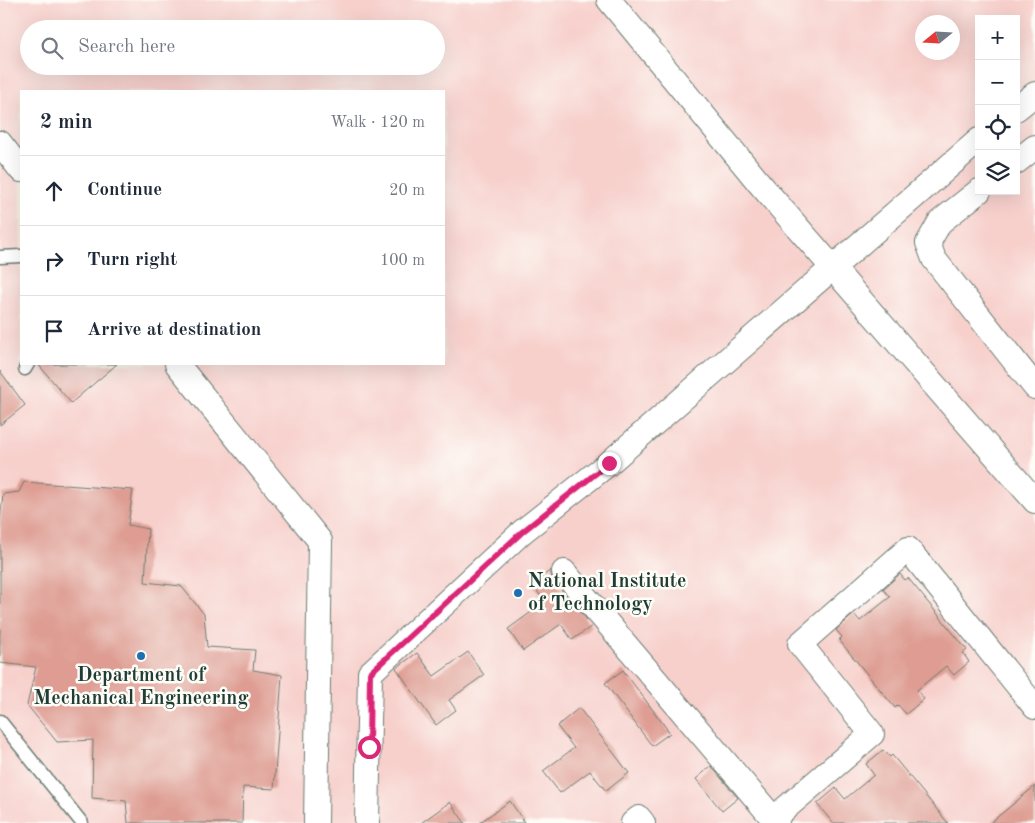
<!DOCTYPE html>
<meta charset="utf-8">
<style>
body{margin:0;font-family:"Old Standard TT",serif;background:#f6f6f7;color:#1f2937}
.controls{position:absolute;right:15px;top:15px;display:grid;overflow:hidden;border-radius:0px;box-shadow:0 5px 20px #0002}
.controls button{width:45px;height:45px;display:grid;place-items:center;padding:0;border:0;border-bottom:1px solid #e0e1e3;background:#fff;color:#1f2937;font:25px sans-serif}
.compass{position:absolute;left:915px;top:15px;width:45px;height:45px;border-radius:50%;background:#fff;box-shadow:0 5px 20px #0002;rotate:252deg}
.stop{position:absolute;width:15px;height:15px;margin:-11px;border:4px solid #db2777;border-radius:50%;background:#fff}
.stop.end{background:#db2777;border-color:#fff;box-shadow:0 1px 5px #0008}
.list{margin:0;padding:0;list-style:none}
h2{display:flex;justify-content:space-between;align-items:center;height:65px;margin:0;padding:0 20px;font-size:21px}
h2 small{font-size:16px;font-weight:400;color:#747a83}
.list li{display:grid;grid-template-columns:32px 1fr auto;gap:15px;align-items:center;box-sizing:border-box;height:70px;padding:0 20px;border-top:1px solid #e0e1e3}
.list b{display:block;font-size:19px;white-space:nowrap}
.list em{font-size:16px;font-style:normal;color:#747a83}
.icon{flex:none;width:28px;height:28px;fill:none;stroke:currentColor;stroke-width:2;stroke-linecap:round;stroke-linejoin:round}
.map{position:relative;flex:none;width:1035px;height:823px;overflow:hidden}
.search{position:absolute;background:#fff;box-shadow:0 5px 20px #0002;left:20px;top:20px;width:425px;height:55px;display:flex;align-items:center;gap:12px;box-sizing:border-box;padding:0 18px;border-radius:28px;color:#747a83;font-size:19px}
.panel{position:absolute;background:#fff;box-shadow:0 5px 20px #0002;left:20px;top:90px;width:425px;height:275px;border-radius:0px}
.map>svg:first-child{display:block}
.built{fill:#f7d0cc;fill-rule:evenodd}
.building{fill:#de9c92}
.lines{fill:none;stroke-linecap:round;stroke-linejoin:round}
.service-casing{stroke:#6a7b70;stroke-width:15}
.minor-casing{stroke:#6a7b70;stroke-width:26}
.service{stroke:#fff;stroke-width:12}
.minor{stroke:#fff;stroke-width:24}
.route{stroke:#db2777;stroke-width:6}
.poi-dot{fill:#1f6fb2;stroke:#fdfcf7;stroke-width:2}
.labels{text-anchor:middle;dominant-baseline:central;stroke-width:5;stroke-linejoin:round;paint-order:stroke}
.poi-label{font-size:20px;font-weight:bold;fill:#1f3d34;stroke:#fdfcf7;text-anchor:start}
</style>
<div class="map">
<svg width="1035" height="823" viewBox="0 0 1035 823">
<rect width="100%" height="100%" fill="#fdfcf7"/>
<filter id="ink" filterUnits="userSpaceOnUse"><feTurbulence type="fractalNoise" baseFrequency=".02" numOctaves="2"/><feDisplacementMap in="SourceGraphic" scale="10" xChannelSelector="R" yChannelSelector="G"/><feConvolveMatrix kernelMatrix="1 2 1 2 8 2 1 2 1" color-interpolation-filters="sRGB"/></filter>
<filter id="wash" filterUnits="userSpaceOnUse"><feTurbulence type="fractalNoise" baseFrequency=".0096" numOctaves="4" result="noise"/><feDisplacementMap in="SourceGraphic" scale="20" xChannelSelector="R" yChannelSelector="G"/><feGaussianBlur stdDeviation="1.12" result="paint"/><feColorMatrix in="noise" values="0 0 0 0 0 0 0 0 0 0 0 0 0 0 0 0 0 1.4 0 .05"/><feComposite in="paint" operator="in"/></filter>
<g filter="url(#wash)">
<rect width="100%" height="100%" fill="#f6efde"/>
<path class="built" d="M 0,0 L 1035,0 L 1035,823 L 0,823 ZM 979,19 L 1016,19 L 1016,191 L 979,191 ZM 922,22 L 952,22 L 952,52 L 922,52 ZM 29,29 L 436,29 L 436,66 L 29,66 ZM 21,91 L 444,91 L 444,364 L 21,364 Z"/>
<g id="blocks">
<g class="building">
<path d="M 38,364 L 117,364 L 71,403 Z"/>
<path d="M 0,371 L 25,405 L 0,425 Z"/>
<path d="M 24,482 L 133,490 L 128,525 L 148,529 L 145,582 L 181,586 L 204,614 L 207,647 L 255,650 L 253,670 L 282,675 L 274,789 L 243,787 L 242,823 L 128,823 L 126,801 L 92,798 L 93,740 L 57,742 L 27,705 L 36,667 L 0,663 L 0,521 L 3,494 L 19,492 Z"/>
<path d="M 551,570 L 551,575 L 554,581 L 592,626 L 572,640 L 561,624 L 523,651 L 508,629 L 545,602 L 532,584 Z"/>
<path d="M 900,574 L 905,580 L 908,578 L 967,650 L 963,653 L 969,662 L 954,675 L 946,666 L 917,690 L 924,699 L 906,714 L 898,705 L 895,708 L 839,640 L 842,637 L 836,630 L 854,614 L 860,621 L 890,597 L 883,589 Z"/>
<path d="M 468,652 L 484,675 L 449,700 L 456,710 L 436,725 L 396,668 L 417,653 L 434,676 Z"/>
<path d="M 623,670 L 670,733 L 652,746 L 605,683 Z"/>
<path d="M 579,708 L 629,773 L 606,791 L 590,771 L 560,793 L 543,771 L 574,748 L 557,726 Z"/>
<path d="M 883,750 L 890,757 L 892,755 L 948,823 L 833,823 L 817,804 L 836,788 L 845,799 L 874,775 L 866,764 Z"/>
<path d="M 711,766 L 738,798 L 722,811 L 696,779 Z"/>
<path d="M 1035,786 L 1035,823 L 990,823 Z"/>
<path d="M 510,801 L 525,823 L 479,823 Z"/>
<path d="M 450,802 L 465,823 L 421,823 Z"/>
</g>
</g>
</g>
<g filter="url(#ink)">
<use href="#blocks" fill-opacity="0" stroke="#6a7b70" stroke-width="1"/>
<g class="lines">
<defs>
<g id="service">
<path d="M 0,257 L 21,256"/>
<path d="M 25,369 L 28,364"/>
<path d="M 0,721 L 82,823"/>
</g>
<g id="minor">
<path d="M 609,0 L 760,184 L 1035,501"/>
<path d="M 1016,109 L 1035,94"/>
<path d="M 0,143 L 21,170"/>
<path d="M 1016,162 L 1035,147"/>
<path d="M 979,191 L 940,222 L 928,243 L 934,259 L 1035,387"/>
<path d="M 177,364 L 320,541 L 316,823"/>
<path d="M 564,572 L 777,823"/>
<path d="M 773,819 L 872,734 L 800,644 L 908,549 L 1035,707"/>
<path d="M 367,823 L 370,673 L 522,532 L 609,463 L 979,140"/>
<path d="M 633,823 L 639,818 L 643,823"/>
</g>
</defs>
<use href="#service" class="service-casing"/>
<use href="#minor" class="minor-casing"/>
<use href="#service" class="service"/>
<use href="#minor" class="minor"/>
</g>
</g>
<g class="lines" filter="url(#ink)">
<path class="route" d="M 369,747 L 370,673 L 522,532 L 609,463"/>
</g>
<g class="poi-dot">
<circle cx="518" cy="593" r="5"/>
<circle cx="141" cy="656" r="5"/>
</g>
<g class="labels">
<g class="poi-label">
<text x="528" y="582">National Institute<tspan x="528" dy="23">of Technology</tspan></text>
<text x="141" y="676" text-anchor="middle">Department of<tspan x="141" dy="23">Mechanical Engineering</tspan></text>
</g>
</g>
</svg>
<div class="controls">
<button>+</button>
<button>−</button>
<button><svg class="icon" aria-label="locate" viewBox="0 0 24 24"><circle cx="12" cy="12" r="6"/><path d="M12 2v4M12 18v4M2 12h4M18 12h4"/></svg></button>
<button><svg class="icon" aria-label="layers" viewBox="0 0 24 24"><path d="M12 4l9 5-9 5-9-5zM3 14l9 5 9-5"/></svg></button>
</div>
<svg class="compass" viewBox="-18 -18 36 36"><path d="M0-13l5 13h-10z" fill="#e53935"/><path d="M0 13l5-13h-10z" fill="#747a83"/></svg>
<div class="stop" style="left:369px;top:747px"></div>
<div class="stop end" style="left:609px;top:463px"></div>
<div class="search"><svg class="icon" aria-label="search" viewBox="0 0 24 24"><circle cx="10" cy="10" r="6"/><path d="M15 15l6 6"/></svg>Search here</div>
<section class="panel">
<h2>2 min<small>Walk · 120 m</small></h2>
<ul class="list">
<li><svg class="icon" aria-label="ahead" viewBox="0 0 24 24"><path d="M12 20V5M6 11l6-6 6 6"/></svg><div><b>Continue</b></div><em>20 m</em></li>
<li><svg class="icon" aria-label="right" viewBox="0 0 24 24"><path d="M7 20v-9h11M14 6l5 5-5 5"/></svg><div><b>Turn right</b></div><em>100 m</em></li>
<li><svg class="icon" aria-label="arrive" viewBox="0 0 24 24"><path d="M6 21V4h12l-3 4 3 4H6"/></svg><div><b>Arrive at destination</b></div></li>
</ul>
</section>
</div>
